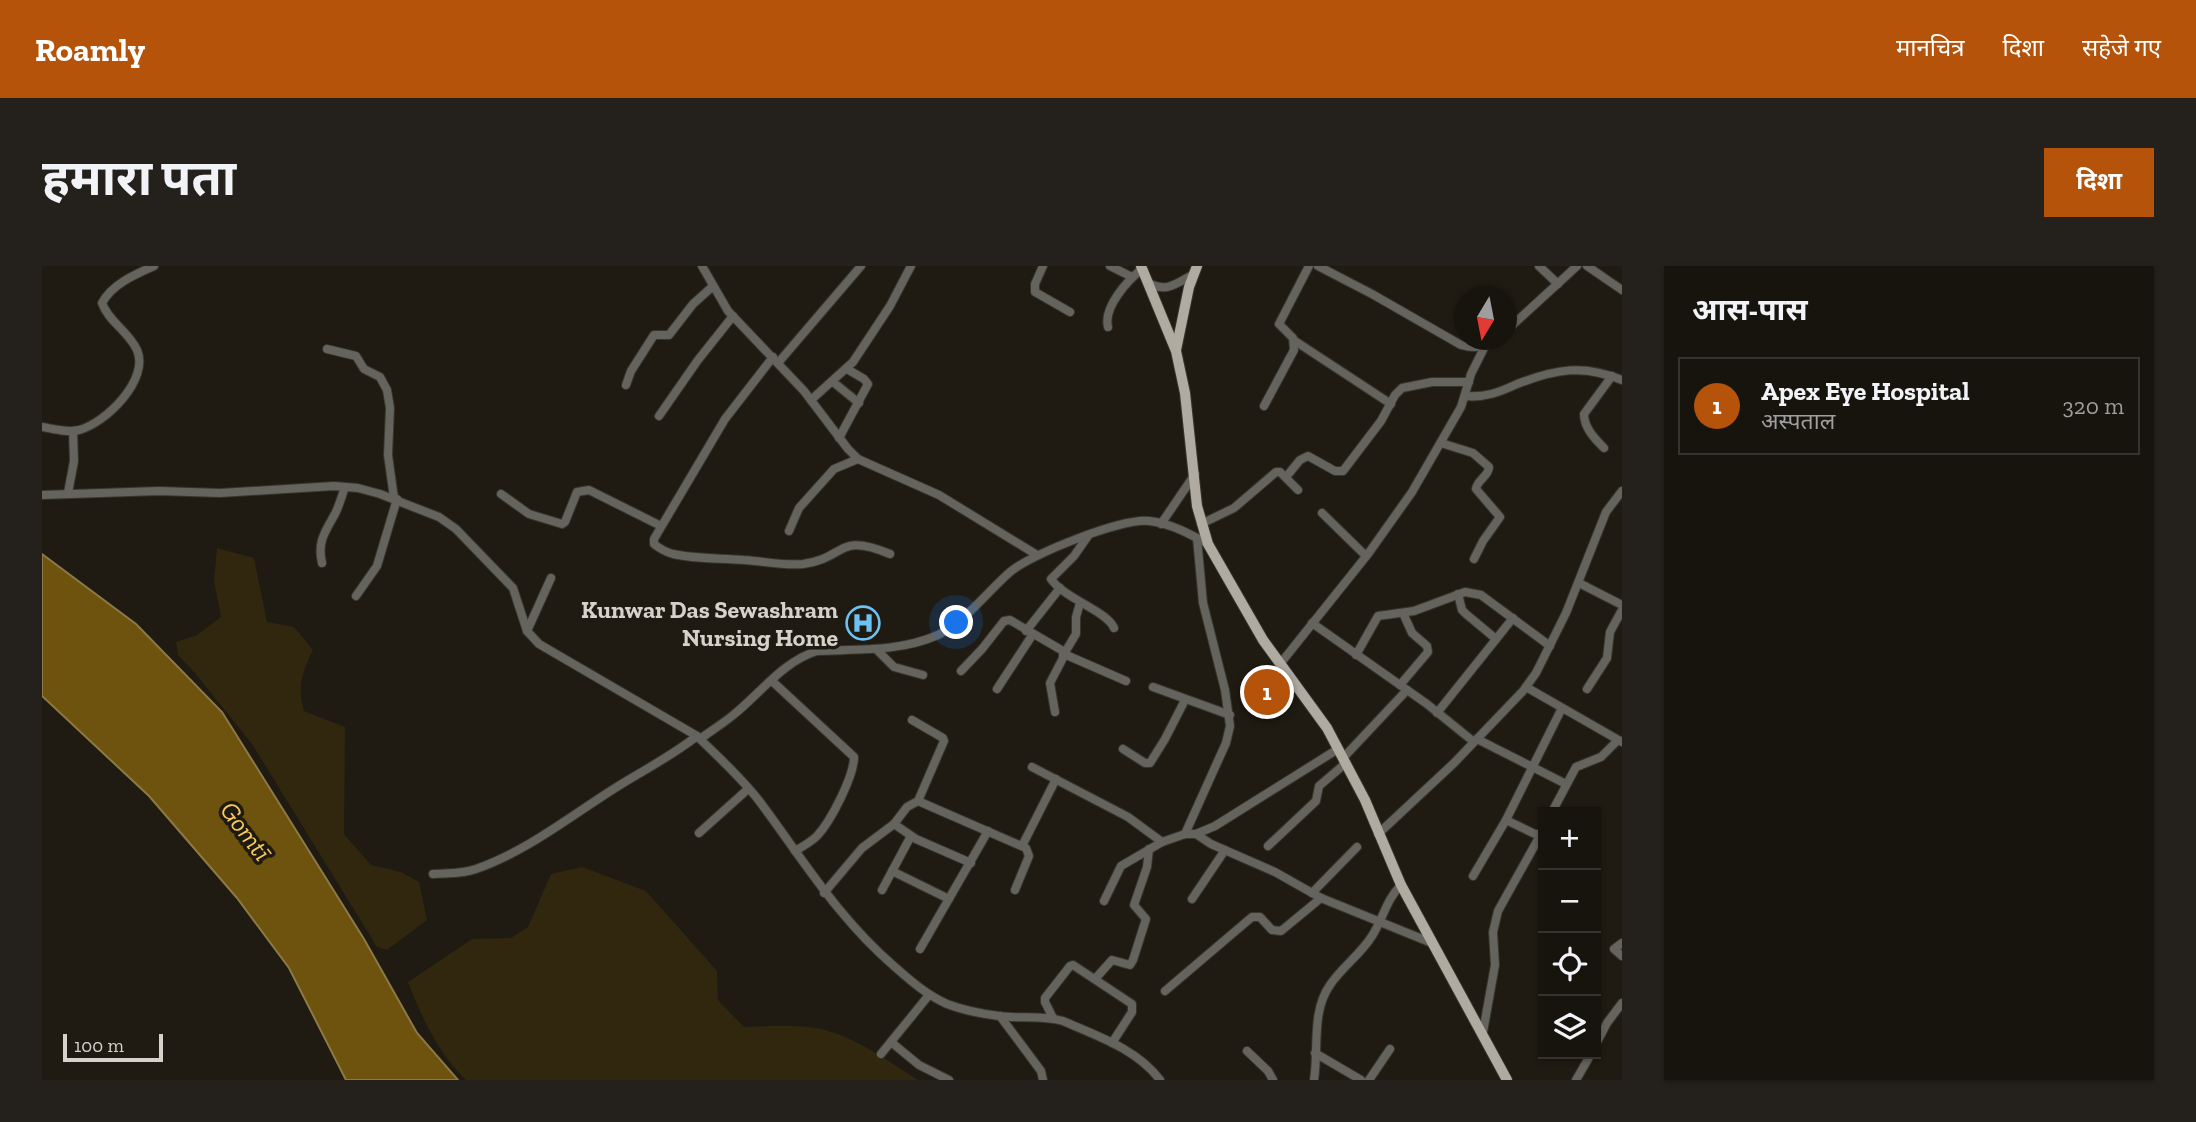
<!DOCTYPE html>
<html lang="hi">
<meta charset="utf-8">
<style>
body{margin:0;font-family:"Zilla Slab","Noto Sans Devanagari",serif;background:#24211c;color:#f1f3f6}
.controls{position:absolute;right:21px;bottom:21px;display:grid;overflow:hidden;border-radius:0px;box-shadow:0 2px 5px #0004}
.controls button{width:63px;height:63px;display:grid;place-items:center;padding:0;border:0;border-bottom:2px solid #36332e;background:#17140e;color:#f1f3f6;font:35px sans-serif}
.compass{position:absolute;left:1412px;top:21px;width:63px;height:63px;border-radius:50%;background:#17140e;box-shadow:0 2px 5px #0004;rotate:190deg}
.scale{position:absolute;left:21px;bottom:18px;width:100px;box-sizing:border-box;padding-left:7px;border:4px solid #d5d2cc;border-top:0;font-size:19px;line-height:24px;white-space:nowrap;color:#d5d2cc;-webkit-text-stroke:5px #1f1b12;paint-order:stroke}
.you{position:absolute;left:915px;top:357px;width:24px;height:24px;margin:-18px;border:5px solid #fff;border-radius:50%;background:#1a73e8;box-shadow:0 0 0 10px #1a73e833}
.badge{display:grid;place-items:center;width:46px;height:46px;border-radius:50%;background:#b45309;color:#fff;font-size:23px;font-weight:700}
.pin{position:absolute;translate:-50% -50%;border:4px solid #fff;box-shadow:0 2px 7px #0006}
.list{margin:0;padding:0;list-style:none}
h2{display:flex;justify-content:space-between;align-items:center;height:91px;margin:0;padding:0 28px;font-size:30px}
h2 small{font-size:23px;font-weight:400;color:#9e9e9e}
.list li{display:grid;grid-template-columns:46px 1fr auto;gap:21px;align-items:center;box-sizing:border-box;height:98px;margin:0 14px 14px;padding:0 14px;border:2px solid #36332e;border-radius:0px}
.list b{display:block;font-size:26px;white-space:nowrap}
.list p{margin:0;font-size:23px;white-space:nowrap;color:#9e9e9e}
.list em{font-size:23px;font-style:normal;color:#9e9e9e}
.icon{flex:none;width:38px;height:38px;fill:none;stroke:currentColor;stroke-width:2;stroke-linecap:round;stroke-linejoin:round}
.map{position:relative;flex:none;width:1580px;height:814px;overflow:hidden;border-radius:0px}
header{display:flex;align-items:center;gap:42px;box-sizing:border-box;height:98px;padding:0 35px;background:#b45309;color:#fff}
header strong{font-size:33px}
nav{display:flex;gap:38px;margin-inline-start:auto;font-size:24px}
.intro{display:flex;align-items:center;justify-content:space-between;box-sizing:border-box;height:168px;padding:0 42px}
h1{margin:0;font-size:49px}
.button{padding:18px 32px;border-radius:0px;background:#b45309;color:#fff;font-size:24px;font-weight:700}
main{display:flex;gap:42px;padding:0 42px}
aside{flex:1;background:#17140e;border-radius:0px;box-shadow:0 2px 5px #0004}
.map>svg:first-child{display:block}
.green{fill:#31260e}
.water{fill:#6d530d;stroke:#8c7946;stroke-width:2}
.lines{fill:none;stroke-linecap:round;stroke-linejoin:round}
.minor-casing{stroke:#38352c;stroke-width:10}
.major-casing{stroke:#38352c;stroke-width:12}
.minor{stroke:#65635e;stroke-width:8}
.major{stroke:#b0aba1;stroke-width:10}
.labels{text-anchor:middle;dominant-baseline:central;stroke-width:7;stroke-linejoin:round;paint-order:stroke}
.poi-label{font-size:24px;font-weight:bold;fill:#d5d2cc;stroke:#1f1b12;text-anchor:end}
.water-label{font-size:26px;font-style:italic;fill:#fbcb59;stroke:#1f1b12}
</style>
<header>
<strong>Roamly</strong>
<nav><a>मानचित्र</a><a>दिशा</a><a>सहेजे गए</a></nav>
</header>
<div class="intro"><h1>हमारा पता</h1><a class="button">दिशा</a></div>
<main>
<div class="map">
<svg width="1580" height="814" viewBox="0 0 1580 814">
<rect width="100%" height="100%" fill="#1f1b12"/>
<g class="green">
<path d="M 175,282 L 212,292 L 225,356 L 252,361 L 271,384 C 260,407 255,420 262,445 L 303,461 L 302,568 L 329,599 L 359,606 L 377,616 L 385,654 L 345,684 L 335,681 L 210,478 L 152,406 L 136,389 L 134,376 L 155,369 L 179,351 L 172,315 Z"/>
<path d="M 540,601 L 604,625 L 675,705 L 676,734 L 702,761 C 728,760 754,758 779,763 C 814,771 846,795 876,814 L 424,814 C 396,787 380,752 366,716 L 430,673 L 469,672 L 486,661 L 509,608 Z"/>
</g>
<path class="water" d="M 0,288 L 94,358 L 180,446 L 322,673 L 375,767 L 416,814 L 304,814 L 247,702 L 195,632 L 107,530 L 0,430 Z"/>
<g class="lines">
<defs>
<g id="minor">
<path d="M 660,0 L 686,45 L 762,125 L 806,183 L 816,193 L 897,229 L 995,289"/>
<path d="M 1001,0 L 993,18 L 993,26 L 1028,46"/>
<path d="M 1068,0 L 1090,11"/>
<path d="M 1276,0 L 1330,28 L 1419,79 C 1433,83 1442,81 1455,74"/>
<path d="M 1497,0 L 1516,18"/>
<path d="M 1545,0 L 1580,24"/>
<path d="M 1105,16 C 1124,28 1135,17 1152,8"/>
<path d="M 1066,61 C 1061,41 1086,14 1100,3"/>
<path d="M 1464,65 L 1535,0"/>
<path d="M 1253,75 L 1349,138"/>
<path d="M 285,83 L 314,90 L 322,103 L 338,111 L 345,124 L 348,142 L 346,189 L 352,232"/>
<path d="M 731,91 L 683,153 L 612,273 L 612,278 C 618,283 624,286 631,288 C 653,293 679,292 702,294 C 721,295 742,300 761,298 C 805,292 794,266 848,288"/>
<path d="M 736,97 L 819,0"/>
<path d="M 791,116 L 817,137"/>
<path d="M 584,119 L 589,105 L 612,69 L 627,69 L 651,38 L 670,21"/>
<path d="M 1423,130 C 1443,132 1458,126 1475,118 C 1514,103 1541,98 1580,114"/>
<path d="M 769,134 L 811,96 L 848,40 L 869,0"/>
<path d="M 1222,140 L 1252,84 L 1251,72 L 1237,58 L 1267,0"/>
<path d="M 617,150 L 656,94 L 691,50"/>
<path d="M 0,161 C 12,163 25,167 37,164 C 64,157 108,113 95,84 C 87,66 66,55 60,37 C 70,18 94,8 112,0"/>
<path d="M 797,172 L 826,118 L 822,113 L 805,103"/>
<path d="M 1399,177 L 1431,187 L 1447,201 C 1447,210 1435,214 1434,223 L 1458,251 L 1441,275 L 1432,293"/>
<path d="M 1562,182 C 1553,173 1542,162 1542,148 L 1570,110"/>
<path d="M 1244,211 L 1258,194 L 1266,190 L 1293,205 L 1301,205 L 1339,155 L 1353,129 L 1360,122 L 1390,116 L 1427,116"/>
<path d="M 26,227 L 32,195 L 31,165"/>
<path d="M 459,228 L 487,248 L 520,258 L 523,256 L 535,226 L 547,224 L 619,260"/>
<path d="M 0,229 L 117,225 L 178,227 L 292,220 L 316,222 L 338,228 L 397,251 L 414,263 L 471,322 L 485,365 L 497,378 L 655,470 C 676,491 700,512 718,536 C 762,595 796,652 853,701 C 870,716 885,729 905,738 C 921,744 941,748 957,750 C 979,753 1000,749 1021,755 C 1055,770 1095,783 1118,814"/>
<path d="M 1280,247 L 1324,290"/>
<path d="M 1119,258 L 1153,208"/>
<path d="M 1159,258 L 1192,242 L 1234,206 L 1238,206 L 1256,224"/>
<path d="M 747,265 L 757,242 L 792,203 L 816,193"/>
<path d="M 1046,270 L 1032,290 L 1009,313 C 1023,333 1065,345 1072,362"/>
<path d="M 280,297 C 275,276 283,266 293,248 C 297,240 300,230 303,221"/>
<path d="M 1537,317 L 1580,339"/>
<path d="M 1416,328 L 1420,344 L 1424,348 L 1454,373"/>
<path d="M 314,330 L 335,300 L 355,233"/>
<path d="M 1038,337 L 1034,351 L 1034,368 L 1022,388 L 1084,415"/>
<path d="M 1270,357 L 1385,438 L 1432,476"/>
<path d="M 485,365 L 509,312"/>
<path d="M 984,365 L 1018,322"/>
<path d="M 835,384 L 852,401 L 881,409"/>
<path d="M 1314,389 L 1336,350 L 1372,345 L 1423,326 L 1439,329 L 1508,380"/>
<path d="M 1238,398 L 1326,288 L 1370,226 L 1419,141 L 1429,108 L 1443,80"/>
<path d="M 919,405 L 940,383 L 962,355 L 968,354 L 1021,385 L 1021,392 L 1008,417 L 1013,446"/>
<path d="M 730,415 L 812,491 C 812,510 789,555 775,570 C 769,576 760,581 753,585"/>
<path d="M 1358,419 L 1386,386 L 1385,380 L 1370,367 L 1361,347"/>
<path d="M 1111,421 L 1188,449"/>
<path d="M 1484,421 L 1580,476"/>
<path d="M 955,423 L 991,368"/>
<path d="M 1545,423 L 1565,392 L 1568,366 L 1580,344"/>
<path d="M 1395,447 L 1471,352"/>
<path d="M 870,454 L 901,472 L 902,475 L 876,535"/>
<path d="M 658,473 C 669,465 680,458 690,450 C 717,429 741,395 775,385 C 816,383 857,386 896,369 C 924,355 945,326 968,306 C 989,288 1080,252 1107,255 C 1128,257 1148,268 1166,278"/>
<path d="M 1435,473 L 1524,518"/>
<path d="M 1081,483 L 1103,497 L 1108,497 L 1123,473 L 1143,434"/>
<path d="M 1301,492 L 1365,424"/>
<path d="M 990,501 L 1086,551 L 1120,576"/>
<path d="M 1510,546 L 1534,501 L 1559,491 L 1575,475"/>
<path d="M 1464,554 L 1493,568 L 1499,568 L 1501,565"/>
<path d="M 852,558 L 874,573 L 929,597"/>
<path d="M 657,567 L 706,523"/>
<path d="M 1143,568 L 1184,477 L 1188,460 L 1183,424 L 1161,337 L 1155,272"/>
<path d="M 1154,568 L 1169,578 L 1233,606 L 1279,632 L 1390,677"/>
<path d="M 1336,568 L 1412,497 L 1481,425 L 1494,407 L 1524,347 L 1564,246 L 1580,225"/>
<path d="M 980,580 L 1014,513"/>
<path d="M 1226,580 L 1274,535 L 1277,520 L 1304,497"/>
<path d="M 850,605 L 907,633"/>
<path d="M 391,608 C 405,607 421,608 434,603 C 486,585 531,548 578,519 C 604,503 631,489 655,470"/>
<path d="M 1431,610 L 1464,554 L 1520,442"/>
<path d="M 840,624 L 869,570"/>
<path d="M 782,627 L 820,582 L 852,558 L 865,541 L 876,535 L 984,582 L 987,590 L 973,624"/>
<path d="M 1270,627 L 1315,581"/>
<path d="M 1150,633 L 1183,584"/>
<path d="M 1062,635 L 1079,600 L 1120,576 L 1143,568 L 1154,568 L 1173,560 L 1296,483"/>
<path d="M 1580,677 L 1572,683 L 1580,690"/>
<path d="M 878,683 L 946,565"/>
<path d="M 1053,713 L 1070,694 L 1088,699 L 1091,694 L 1104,653 L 1092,639 L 1105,601 L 1107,583"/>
<path d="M 1123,725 L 1210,651 L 1218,651 L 1230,664 L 1239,665 L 1279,632"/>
<path d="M 958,750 L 999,805 L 1001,814"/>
<path d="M 1011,752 L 1003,736 L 1003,732 L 1028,700 L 1031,699 L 1090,738 L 1090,746 L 1070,777"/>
<path d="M 1441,766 L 1453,699 L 1451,666 L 1456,645 L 1499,568"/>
<path d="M 849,776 L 877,799 L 907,814"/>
<path d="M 1554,778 L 1565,757 L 1580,737"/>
<path d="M 1205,785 L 1226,805 L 1231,814"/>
<path d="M 1273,787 L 1319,814"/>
<path d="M 839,788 L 887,729"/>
<path d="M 1272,814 C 1277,783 1269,746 1288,719 C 1300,701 1318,689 1330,670 C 1341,653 1344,634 1359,619"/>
<path d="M 1327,814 L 1348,783"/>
<path d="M 1534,814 L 1549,788"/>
</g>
<g id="major">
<path d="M 1099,0 L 1134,85 L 1143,127 L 1155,240 L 1166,278 L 1221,374 L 1285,462 L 1323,534 L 1359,619 L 1465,814"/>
<path d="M 1134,84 L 1147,21 L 1155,0"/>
</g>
</defs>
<use href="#minor" class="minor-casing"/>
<use href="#major" class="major-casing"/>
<use href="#minor" class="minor"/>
<use href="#major" class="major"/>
</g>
<defs>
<symbol id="hospital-ring" viewBox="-11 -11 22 22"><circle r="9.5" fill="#1f1b12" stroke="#6ec2f3" stroke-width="1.5"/><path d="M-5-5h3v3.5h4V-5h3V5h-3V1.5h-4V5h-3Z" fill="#6ec2f3"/></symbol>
</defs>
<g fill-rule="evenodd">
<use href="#hospital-ring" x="802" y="338" width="38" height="38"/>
</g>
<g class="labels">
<g class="poi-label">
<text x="796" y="343">Kunwar Das Sewashram<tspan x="796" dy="28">Nursing Home</tspan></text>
</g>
<g class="water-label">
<text transform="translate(204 565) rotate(53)">Gomtī</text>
</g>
</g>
</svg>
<div class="controls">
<button>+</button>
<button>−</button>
<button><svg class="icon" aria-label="locate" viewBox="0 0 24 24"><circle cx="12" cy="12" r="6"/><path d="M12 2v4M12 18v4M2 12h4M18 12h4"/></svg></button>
<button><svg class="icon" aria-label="layers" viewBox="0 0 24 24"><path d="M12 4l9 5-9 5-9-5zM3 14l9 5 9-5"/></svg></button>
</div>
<svg class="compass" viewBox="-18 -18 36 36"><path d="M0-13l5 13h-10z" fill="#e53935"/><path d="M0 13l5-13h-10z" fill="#9e9e9e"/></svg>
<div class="scale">100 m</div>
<div class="you"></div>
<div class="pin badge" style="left:1225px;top:426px">1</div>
</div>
<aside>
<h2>आस-पास<small></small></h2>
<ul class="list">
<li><span class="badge">1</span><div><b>Apex Eye Hospital</b><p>अस्पताल</p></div><em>320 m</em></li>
</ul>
</aside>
</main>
